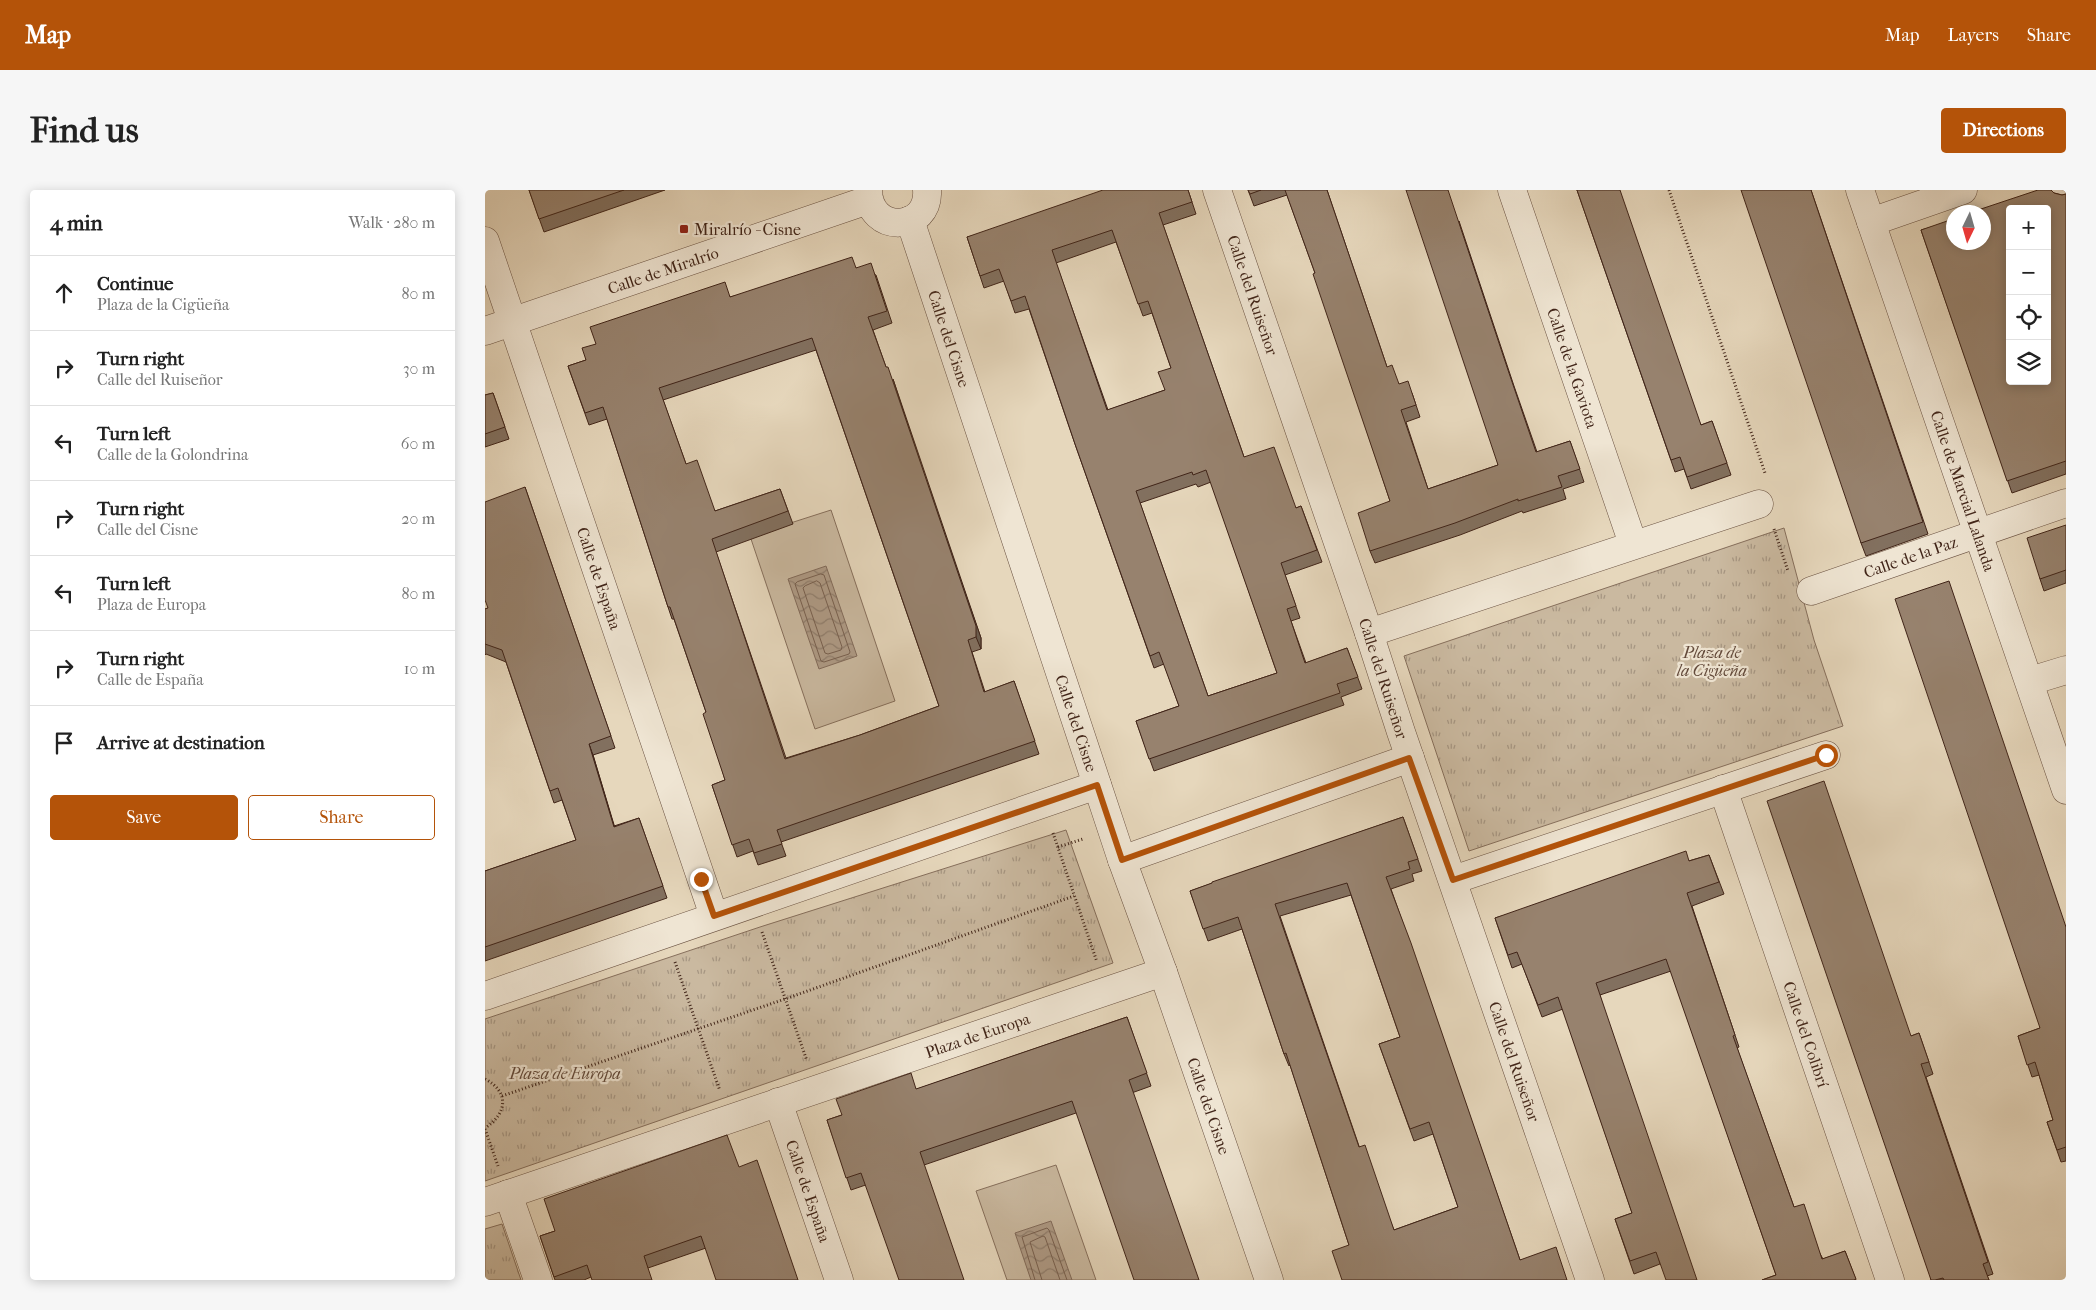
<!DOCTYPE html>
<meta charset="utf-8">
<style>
body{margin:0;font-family:"IM FELL French Canon",serif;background:#f6f6f6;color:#222}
.controls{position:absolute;right:15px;top:15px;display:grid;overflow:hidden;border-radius:5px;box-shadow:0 2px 12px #0003}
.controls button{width:45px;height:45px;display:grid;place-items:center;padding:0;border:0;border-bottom:1px solid #e0e0e0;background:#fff;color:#222;font:25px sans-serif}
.compass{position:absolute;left:1461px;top:15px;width:45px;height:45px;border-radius:50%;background:#fff;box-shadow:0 2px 12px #0003;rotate:185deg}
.stop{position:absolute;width:15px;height:15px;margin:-11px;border:4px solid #b45309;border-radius:50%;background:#fff}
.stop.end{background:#b45309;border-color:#fff;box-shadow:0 1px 5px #0008}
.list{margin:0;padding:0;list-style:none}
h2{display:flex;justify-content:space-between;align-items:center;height:65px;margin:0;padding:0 20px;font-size:21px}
h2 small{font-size:16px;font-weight:400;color:#767676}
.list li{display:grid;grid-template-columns:32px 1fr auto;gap:15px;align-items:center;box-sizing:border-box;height:75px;padding:0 20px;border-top:1px solid #e0e0e0}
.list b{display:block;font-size:19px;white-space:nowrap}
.list p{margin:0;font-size:16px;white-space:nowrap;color:#767676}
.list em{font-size:16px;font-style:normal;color:#767676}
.actions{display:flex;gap:10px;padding:15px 20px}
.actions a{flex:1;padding:11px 0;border:1px solid #b45309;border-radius:5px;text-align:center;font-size:18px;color:#b45309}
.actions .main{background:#b45309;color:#fff}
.icon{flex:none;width:28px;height:28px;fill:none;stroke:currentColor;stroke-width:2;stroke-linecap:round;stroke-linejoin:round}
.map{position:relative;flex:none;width:1581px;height:1090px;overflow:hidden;border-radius:5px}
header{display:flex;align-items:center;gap:30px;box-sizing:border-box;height:70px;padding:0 25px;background:#b45309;color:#fff}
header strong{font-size:24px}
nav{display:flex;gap:28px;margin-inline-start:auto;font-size:18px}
.intro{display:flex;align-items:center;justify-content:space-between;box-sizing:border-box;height:120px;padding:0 30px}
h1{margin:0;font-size:35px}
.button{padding:12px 22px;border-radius:5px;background:#b45309;color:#fff;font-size:18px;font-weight:700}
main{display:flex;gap:30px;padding:0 30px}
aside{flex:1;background:#fff;border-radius:5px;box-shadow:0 2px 12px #0003}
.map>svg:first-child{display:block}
.grass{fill:#cab9a0;stroke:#866f5c}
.park{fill:url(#park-tufts);stroke:#866f5c}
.water{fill:url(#water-waves);stroke:#826b5a}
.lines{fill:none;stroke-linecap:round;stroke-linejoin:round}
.shore{stroke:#78604f;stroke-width:1}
.minor-casing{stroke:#6a5242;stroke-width:29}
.path{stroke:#412519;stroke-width:3;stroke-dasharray:1 2.5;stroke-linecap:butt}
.minor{stroke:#efe5d3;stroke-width:28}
.wall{fill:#82705f;stroke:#412519;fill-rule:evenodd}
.shaded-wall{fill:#6a5b4d;stroke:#412519}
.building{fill:#97826e;stroke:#412519;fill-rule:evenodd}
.route{stroke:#b45309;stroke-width:6}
.poi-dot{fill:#8f2418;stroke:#efe5d3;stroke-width:2}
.labels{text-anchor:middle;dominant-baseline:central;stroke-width:4.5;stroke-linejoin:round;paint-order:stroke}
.poi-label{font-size:16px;fill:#412519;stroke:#efe5d3;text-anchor:start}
.street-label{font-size:16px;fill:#412519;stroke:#efe5d3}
.park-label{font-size:16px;font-style:italic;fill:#634a3b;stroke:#efe5d3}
</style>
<header>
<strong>Map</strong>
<nav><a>Map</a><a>Layers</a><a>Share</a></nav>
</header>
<div class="intro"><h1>Find us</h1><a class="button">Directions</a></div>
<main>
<aside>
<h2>4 min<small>Walk · 280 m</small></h2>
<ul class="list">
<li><svg class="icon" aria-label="ahead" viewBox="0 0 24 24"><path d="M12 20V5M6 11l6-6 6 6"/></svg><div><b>Continue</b><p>Plaza de la Cigüeña</p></div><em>80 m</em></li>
<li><svg class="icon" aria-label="right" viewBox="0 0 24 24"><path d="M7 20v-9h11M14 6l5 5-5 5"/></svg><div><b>Turn right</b><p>Calle del Ruiseñor</p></div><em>30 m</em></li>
<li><svg class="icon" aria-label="left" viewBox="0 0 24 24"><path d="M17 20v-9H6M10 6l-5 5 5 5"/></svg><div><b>Turn left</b><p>Calle de la Golondrina</p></div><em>60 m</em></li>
<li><svg class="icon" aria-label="right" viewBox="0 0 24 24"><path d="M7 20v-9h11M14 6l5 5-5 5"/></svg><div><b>Turn right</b><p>Calle del Cisne</p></div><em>20 m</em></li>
<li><svg class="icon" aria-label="left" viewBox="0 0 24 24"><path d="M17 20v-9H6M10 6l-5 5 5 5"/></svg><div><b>Turn left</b><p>Plaza de Europa</p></div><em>80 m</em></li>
<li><svg class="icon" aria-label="right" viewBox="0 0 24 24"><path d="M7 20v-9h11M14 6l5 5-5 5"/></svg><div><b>Turn right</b><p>Calle de España</p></div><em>10 m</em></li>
<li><svg class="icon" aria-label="arrive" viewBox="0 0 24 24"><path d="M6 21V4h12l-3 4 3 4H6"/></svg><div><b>Arrive at destination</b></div></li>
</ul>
<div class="actions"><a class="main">Save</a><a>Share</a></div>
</aside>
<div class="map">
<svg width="1581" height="1090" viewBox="0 0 1581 1090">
<defs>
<pattern id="park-tufts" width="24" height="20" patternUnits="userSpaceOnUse" patternTransform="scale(1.25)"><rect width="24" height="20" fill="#cab9a0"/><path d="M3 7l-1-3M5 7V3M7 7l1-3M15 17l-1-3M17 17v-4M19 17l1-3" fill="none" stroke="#a69682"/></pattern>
<pattern id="water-waves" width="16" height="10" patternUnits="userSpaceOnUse" patternTransform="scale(1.25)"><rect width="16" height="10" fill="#ae9a85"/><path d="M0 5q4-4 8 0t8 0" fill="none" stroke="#8f7d6c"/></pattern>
</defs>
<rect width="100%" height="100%" fill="#e6d7bc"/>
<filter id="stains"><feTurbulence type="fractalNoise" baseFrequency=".004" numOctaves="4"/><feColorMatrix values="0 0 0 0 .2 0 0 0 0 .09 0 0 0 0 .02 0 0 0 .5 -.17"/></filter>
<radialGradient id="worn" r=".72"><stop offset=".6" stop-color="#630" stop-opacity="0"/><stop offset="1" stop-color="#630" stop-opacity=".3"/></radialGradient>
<g class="grass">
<path d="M 346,320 L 410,511 L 330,539 L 265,346 Z"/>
<path d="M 571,975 L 611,1090 L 522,1090 L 491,1001 Z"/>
</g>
<g class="park">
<path d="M 1299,338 L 1329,450 L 1358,536 L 984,661 L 919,466 Z"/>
<path d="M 581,640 L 628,773 L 0,991 L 0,829 L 275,737 Z"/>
<path d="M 17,1034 L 36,1090 L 0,1090 L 0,1039 Z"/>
</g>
<g class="water">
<path d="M 341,376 L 372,466 L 334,479 L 303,389 Z"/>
<path d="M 566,1031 L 587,1090 L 546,1090 L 530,1043 Z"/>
</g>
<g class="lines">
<g class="shore">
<path d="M 336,384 L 339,385 L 365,462 L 364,464 L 339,472 L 336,471 L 310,394 L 312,392 Z"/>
<path d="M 332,391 L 335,393 L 357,457 L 356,460 L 343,464 L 340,463 L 318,398 L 320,396 Z"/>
<path d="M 550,1090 L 537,1047 L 562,1038 L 564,1040 L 582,1090"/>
<path d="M 557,1090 L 545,1052 L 558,1046 L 560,1047 L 575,1090"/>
</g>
<defs>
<g id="minor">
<path d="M 383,0 C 384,45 445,42 442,0"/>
<path id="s1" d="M 732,0 L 884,443 L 916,542 L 1105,1090"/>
<path id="s2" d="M 1027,0 L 1148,354"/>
<path id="s3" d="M 1375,0 L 1581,600"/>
<path d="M 1581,0 L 1581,1"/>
<path id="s4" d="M 425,30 L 637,670 L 678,782 L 784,1090"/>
<path d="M 1386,32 L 1478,0"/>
<path id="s5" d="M 0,51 L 229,726"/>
<path id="s6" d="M 0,141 L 383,10"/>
<path id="s7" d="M 1326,401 L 1581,313"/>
<path d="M 884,443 L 1274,314"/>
<path d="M 1545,491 L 1581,480"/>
<path id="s8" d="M 1238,599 L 1405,1090"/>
<path d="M 637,670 L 925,568"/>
<path d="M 968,690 L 1341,565"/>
<path d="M 0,806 L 612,595"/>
<path id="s9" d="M 293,912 L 354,1090"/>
<path d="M 23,1004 L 53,1090"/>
<path id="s10" d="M 0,1012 L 678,782"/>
</g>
</defs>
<use href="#minor" class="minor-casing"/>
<g class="path">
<path d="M 1184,0 L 1280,283"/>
<path d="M 1289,339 L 1303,381"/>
<path d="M 568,643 L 612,772"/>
<path d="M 573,657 L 598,649"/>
<path d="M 277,742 L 322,871"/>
<path d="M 190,772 L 235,901"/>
<path d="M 0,889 C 25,902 22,924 0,938"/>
<path d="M 17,906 L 300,809 L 589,706"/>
<path d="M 0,939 L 13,976"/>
</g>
<use href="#minor" class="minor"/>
</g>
<g class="wall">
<path d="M 44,0 L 180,0 L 59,42 Z"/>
<path d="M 703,0 L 711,24 L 678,35 L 759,267 L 811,318 L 816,316 L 837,372 L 800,385 L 815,428 L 806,431 L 821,473 L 862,458 L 877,499 L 856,507 L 859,515 L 669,581 L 651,531 L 694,516 L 679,474 L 669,478 L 590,254 L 544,119 L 530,123 L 519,91 L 499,98 L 482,47 ZM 631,52 L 658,126 L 667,123 L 686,178 L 680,200 L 623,220 L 571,73 ZM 726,292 L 792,483 L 723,506 L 655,313 L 711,294 L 713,297 Z"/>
<path d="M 763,0 L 842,0 L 902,177 L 914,194 L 927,203 L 935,227 L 921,232 L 943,299 L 1013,275 L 974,31 L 1029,196 L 1052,262 L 1085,251 L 1099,292 L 1078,299 L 1081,309 L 1038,323 L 1037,321 L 975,345 L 890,373 L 885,361 L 905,311 L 830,83 L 802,5 L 769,16 Z"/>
<path d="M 1092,0 L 1216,235 L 1227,231 L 1246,285 L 1206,299 L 1199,279 L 1190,282 Z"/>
<path d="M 1326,0 L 1443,344 L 1381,366 L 1376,353 Z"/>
<path d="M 1569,3 L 1577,5 L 1581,4 L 1581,284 L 1527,303 L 1436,40 Z"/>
<path d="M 371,78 L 391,85 L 407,133 L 388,140 L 496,448 L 496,459 L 487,462 L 500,502 L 529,491 L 554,564 L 296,652 L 301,666 L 273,675 L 268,661 L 252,667 L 227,595 L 240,590 L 221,522 L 189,429 L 187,429 L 183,417 L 122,229 L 104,235 L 83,176 L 101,170 L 111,154 L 245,107 ZM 331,160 L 454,516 L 375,545 L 301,568 L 231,362 L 308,334 L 295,299 L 230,321 L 201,274 L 178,210 Z"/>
<path d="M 8,203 L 24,249 L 0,257 L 0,205 Z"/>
<path d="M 40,297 L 130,558 L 108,565 L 129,636 L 154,628 L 182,708 L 0,771 L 0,681 L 91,650 L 77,610 L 69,613 L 21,472 L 1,464 L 0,465 L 0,419 L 3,418 Z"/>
<path d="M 1581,335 L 1581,393 L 1559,401 L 1555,389 Z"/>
<path d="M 918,627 L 937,681 L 927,684 L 929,691 L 906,699 L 1035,1070 L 1082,1090 L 864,1055 L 805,875 L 804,876 L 799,864 L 757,739 L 723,751 L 705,701 ZM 866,705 L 915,847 L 894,854 L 929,951 L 948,944 L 973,1017 L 909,1040 L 874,956 L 795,726 Z"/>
<path d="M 1224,665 L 1239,704 L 1207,716 L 1254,857 L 1252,858 L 1309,1017 L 1338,1069 L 1360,1061 L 1371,1090 L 1277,1090 L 1291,1085 L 1186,781 L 1115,805 L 1175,1074 L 1149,1084 L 1130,1029 L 1147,1023 L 1078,819 L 1057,827 L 1037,774 L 1027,778 L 1010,728 Z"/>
<path d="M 1581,736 L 1581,971 L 1576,972 L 1562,932 L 1568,930 L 1554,885 L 1547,887 L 1533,846 L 1555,838 Z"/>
<path d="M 642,827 L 666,896 L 591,923 L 366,1000 L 342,930 Z"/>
<path d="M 1434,843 L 1448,884 L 1441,887 L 1508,1084 L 1502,1086 L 1504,1090 L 1446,1090 L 1426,846 Z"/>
<path d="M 242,945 L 221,1058 L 163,1078 L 106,1087 L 99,1090 L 70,1090 L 55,1046 L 70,1041 Z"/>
</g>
<g class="shaded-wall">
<path d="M 408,189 L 496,448 L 496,459 L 491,447 Z"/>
<path d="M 104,554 L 108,565 L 133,648 L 129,637 Z"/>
</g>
<g class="building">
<path d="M 44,0 L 139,0 L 54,29 Z"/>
<path d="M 618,0 L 703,0 L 707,12 L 674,23 L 759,267 L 789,257 L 811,318 L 816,316 L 832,360 L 796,373 L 811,416 L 802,419 L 820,473 L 862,458 L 873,487 L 852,494 L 855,503 L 664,569 L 651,531 L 694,516 L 674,462 L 665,466 L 590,254 L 540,106 L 526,111 L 514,79 L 495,86 L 482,47 ZM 627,40 L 653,114 L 663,111 L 686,178 L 673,182 L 680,200 L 622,220 L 567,60 ZM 721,280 L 792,483 L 723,506 L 651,301 L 707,282 L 708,285 Z"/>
<path d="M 763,0 L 776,0 L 765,4 Z"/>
<path d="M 800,0 L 842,0 L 902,177 L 907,175 L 914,194 L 923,191 L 931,215 L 916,220 L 943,299 L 1013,275 L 921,0 L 963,0 L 1024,183 L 1051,262 L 1085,251 L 1095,279 L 1073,286 L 1077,297 L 1033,311 L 1033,309 L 970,333 L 885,361 L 873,323 L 905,311 L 828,84 L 830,83 Z"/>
<path d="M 1092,0 L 1135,0 L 1216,235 L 1227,231 L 1242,273 L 1202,287 L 1195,267 L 1186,270 Z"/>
<path d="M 1256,0 L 1326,0 L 1438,332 L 1376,353 Z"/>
<path d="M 1553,0 L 1566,0 L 1569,3 L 1577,5 L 1581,4 L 1581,271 L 1522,291 L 1436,40 L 1468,29 L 1468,52 L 1498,52 L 1498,22 L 1487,22 ZM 1525,19 L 1562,19 L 1562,191 L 1525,191 Z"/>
<path d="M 367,67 L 371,78 L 386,73 L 402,121 L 383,127 L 401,177 L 403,177 L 491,436 L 491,447 L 483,450 L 499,502 L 529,491 L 550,551 L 292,640 L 297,654 L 269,663 L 264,649 L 247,655 L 227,595 L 240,590 L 218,524 L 221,522 L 185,417 L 183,417 L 118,217 L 100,223 L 83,176 L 101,170 L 97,158 L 111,154 L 105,137 L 240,92 L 245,107 ZM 327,148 L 454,516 L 375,545 L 300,569 L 227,349 L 303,321 L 295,299 L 230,321 L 212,270 L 201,274 L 174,198 Z"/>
<path d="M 8,203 L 20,237 L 0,244 L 0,205 Z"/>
<path d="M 40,297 L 126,546 L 104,554 L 129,637 L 154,628 L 178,696 L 0,757 L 0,681 L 91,650 L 73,598 L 65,601 L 17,460 L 0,454 L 0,419 L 3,418 L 0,410 L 0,312 Z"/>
<path d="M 1581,335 L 1581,380 L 1555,389 L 1542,348 Z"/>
<path d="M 1464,391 L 1581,737 L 1581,957 L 1572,960 L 1562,932 L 1568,930 L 1550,872 L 1542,875 L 1533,846 L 1555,838 L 1410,409 Z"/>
<path d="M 1339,591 L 1426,846 L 1434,843 L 1444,872 L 1436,874 L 1503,1072 L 1498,1074 L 1504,1090 L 1459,1090 L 1458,1088 L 1450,1090 L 1446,1090 L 1282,611 Z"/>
<path d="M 918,627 L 933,669 L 923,672 L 925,679 L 901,687 L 926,753 L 1035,1070 L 1071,1057 L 1082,1090 L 857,1090 L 847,1061 L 864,1055 L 801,863 L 799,864 L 753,727 L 718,739 L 705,701 L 727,693 L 727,692 ZM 862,693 L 915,847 L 894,854 L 925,939 L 944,932 L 973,1017 L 909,1040 L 880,955 L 874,957 L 790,714 Z"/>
<path d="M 1201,661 L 1204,671 L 1224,665 L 1234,692 L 1202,703 L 1250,845 L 1248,846 L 1309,1017 L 1319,1014 L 1337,1069 L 1360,1061 L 1371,1089 L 1369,1090 L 1277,1090 L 1291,1085 L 1181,769 L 1111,793 L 1212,1090 L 1181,1090 L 1171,1062 L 1145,1071 L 1130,1029 L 1147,1023 L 1073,807 L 1053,815 L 1032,762 L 1023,765 L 1010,728 Z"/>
<path d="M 642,827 L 662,883 L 644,890 L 714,1090 L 649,1090 L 587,911 L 435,962 L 479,1090 L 414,1090 L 376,983 L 361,988 L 342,930 L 357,925 L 351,909 L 426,883 L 431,899 Z"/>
<path d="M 242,945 L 254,977 L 272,970 L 313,1090 L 231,1090 L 216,1046 L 159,1066 L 167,1090 L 107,1090 L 102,1075 L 69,1087 L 55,1046 L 70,1041 L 59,1009 Z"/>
</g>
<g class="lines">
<path class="route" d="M 216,689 L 229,726 L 612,595 L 637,670 L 924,568 L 968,690 L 1341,565"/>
</g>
<rect class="poi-dot" x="194" y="34" width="10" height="10" rx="2.5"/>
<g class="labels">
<g class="poi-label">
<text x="209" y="39">Miralrío - Cisne</text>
</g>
<g class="street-label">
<text stroke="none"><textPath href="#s6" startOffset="188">Calle de Miralrío</textPath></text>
<text stroke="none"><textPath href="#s1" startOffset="111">Calle del Ruiseñor</textPath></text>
<text stroke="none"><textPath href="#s4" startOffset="125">Calle del Cisne</textPath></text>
<text stroke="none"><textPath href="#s2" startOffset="188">Calle de la Gaviota</textPath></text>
<text stroke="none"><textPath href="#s3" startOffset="318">Calle de Marcial Lalanda</textPath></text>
<text stroke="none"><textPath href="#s7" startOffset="105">Calle de la Paz</textPath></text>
<text stroke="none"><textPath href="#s5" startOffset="356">Calle de España</textPath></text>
<text stroke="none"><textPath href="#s1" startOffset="516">Calle del Ruiseñor</textPath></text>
<text stroke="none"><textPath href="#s4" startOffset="530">Calle del Cisne</textPath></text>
<text stroke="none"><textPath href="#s10" startOffset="520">Plaza de Europa</textPath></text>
<text stroke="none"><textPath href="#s8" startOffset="259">Calle del Colibrí</textPath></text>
<text stroke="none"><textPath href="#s1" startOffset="921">Calle del Ruiseñor</textPath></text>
<text stroke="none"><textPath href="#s4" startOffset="935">Calle del Cisne</textPath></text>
<text stroke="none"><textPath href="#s9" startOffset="94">Calle de España</textPath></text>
</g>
<g class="park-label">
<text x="1227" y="462">Plaza de<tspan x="1227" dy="18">la Cigüeña</tspan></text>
<text x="80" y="883">Plaza de Europa</text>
</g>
</g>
<rect width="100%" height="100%" filter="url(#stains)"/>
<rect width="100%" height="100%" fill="url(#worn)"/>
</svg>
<div class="controls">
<button>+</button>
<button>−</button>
<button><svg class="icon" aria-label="locate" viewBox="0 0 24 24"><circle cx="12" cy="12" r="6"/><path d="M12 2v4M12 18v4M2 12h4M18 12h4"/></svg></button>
<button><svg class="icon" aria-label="layers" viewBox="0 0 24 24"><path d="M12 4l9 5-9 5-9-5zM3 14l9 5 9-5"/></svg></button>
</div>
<svg class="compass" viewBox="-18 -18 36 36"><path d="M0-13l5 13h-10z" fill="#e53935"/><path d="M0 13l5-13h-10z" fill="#767676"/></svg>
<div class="stop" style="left:1341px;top:565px"></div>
<div class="stop end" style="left:216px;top:689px"></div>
</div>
</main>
